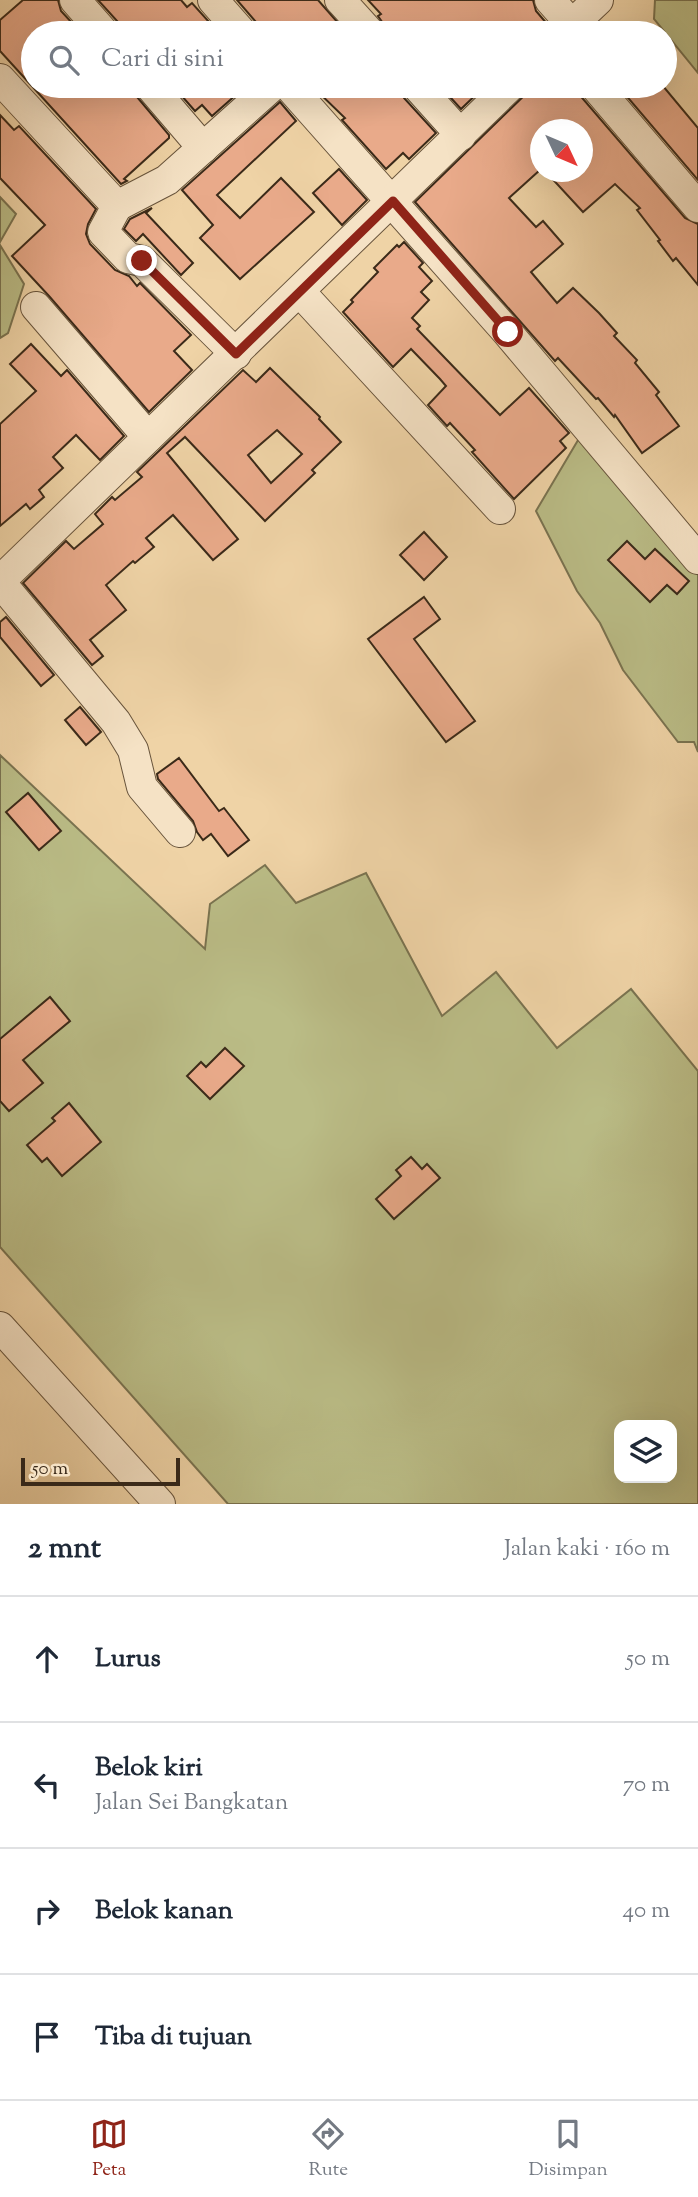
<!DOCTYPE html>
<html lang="id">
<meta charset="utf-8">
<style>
body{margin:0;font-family:"Sorts Mill Goudy",serif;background:#f2f2f3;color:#1f2937}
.controls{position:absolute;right:21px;bottom:21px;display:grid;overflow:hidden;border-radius:14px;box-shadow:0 7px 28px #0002}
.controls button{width:63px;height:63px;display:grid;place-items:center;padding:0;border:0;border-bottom:2px solid #e0e1e3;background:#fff;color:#1f2937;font:35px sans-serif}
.compass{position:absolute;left:530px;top:119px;width:63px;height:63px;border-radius:50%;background:#fff;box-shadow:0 7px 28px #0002;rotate:134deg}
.scale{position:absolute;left:21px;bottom:18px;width:159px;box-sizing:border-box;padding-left:7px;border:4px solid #3b2a19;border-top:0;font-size:19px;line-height:24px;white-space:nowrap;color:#3b2a19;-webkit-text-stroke:5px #f5e2c5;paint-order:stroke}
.stop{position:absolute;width:21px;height:21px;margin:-16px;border:5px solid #8f2418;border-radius:50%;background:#fff}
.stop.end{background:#8f2418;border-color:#fff;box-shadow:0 2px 7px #0008}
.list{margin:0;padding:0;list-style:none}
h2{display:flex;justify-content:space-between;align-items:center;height:91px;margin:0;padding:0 28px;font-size:30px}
h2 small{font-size:23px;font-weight:400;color:#747a83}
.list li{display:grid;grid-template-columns:46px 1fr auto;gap:21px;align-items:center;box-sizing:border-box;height:126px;padding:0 28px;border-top:2px solid #e0e1e3}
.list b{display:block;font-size:26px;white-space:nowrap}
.list p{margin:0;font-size:23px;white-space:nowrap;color:#747a83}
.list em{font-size:23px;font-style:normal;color:#747a83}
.icon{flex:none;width:38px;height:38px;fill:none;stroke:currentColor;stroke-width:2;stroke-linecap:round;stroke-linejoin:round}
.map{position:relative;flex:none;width:698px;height:1504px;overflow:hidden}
.search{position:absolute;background:#fff;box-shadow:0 7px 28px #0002;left:21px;right:21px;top:21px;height:77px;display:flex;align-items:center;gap:18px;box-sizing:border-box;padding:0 24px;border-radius:38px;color:#747a83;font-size:26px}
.sheet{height:595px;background:#fff}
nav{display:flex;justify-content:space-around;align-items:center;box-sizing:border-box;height:98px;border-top:2px solid #e0e1e3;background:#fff;font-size:19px;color:#747a83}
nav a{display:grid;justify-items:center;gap:4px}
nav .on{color:#8f2418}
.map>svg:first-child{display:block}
.green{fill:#babc86;stroke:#7a7350;stroke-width:2;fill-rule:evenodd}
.building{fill:#e9aa8a;stroke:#3b2a19;stroke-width:2;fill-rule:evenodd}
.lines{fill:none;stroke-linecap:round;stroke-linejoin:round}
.minor-casing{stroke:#68543c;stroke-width:32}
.minor{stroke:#f5e2c5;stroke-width:30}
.route{stroke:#8f2418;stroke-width:9}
</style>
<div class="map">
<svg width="698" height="1504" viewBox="0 0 698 1504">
<rect width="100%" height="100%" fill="#efd3a6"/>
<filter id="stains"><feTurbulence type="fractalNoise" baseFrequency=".00286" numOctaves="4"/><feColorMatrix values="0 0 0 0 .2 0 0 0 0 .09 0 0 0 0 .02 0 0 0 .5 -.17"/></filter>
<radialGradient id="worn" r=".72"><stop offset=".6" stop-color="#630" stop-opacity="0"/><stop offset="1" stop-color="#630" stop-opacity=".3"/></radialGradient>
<g class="green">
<path d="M 655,0 L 698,0 L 698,73 L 654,19 Z"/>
<path d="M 0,197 L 16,214 L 0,242 Z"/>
<path d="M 0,245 L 24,284 L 8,333 L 0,338 Z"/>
<path d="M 587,425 L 698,560 L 698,752 L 694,742 L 678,742 L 623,670 L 600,623 L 577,591 L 536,511 Z"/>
<path d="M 0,755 L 205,949 L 210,904 L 265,865 L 296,903 L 366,873 L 442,1016 L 496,972 L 557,1048 L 631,989 L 698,1071 L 698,1504 L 228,1504 L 0,1247 ZM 619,1425 L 672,1425 L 672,1478 L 619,1478 Z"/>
</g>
<g class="building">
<path d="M 23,0 L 58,0 L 61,11 L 74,25 L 65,33 L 33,33 L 33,86 L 133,86 L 137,97 L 169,135 L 169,138 L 124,179 L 127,181 L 121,184 L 0,51 L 0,20 Z"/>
<path d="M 98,0 L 181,0 L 187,7 L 192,3 L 219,33 L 121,33 L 118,22 Z"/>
<path d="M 237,0 L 318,0 L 347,33 L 259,33 L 256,22 Z"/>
<path d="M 368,0 L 533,0 L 536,11 L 548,25 L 544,33 L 387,33 L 387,29 L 378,16 L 381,14 Z"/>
<path d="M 173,86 L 246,86 L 212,116 L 202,105 L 195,111 Z"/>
<path d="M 312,86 L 400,86 L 404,98 L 436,133 L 409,159 L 403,153 L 386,169 L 342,120 L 345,118 Z"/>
<path d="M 440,86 L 482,86 L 484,87 L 461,109 Z"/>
<path d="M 534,86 L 572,86 L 685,218 L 698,224 L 698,285 L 676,258 L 673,261 L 658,241 L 660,240 L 637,210 L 640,208 L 615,184 L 583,212 L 546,172 L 583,172 L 583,130 L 541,130 L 541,169 L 509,198 L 536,227 L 543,221 L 563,244 L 531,272 L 557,303 L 573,288 L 599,313 L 617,333 L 614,336 L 637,360 L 635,363 L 659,392 L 656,395 L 679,426 L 642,453 L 615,415 L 614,417 L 598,398 L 596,399 L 558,358 L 555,361 L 415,202 Z"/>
<path d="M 618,86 L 663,86 L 698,128 L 698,180 Z"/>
<path d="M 280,102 L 296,121 L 217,195 L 240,218 L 281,178 L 314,212 L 240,279 L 200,238 L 213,225 L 182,190 Z"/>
<path d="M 0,115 L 14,130 L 19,126 L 96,209 L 88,224 L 86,234 L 90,244 L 115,270 L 129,276 L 137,286 L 140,283 L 191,335 L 174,351 L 192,370 L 149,412 L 49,296 L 12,256 L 45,225 L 0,178 Z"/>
<path d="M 339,169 L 367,200 L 342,225 L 313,193 Z"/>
<path d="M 152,208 L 146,213 L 193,263 L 181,275 L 143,234 L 136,241 L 124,229 L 130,219 Z"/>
<path d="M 404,242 L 423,263 L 419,267 L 432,281 L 421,292 L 429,300 L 412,318 L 420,326 L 417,329 L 500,415 L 529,388 L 569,433 L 560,441 L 566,448 L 514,499 L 472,452 L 475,450 L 450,423 L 447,426 L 428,405 L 446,386 L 440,379 L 411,349 L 393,367 L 343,312 L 353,302 L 351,300 L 378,272 L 374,268 L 397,245 L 399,247 Z"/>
<path d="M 31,344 L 61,376 L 67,370 L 124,436 L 100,460 L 76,435 L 53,457 L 63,468 L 39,490 L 44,497 L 30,509 L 26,504 L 0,526 L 0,424 L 36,391 L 10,364 Z"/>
<path d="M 270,368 L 320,417 L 319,419 L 341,442 L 312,470 L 315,473 L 265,521 L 185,437 L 167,453 L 238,539 L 213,560 L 173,515 L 146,538 L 154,547 L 135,563 L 133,561 L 106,585 L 126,610 L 90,640 L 103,656 L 92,665 L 23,583 L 66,541 L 74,549 L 103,524 L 95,514 L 112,497 L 115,500 L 142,477 L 137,472 L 243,370 L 256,382 ZM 277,430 L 302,454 L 271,483 L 248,455 Z"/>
<path d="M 424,532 L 447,557 L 424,580 L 400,555 Z"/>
<path d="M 627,541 L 645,559 L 655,549 L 689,581 L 677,594 L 667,585 L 650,602 L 608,560 Z"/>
<path d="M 424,597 L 440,619 L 414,639 L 475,721 L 446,742 L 368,639 Z"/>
<path d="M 6,617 L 54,675 L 41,686 L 0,637 L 0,622 Z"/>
<path d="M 80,707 L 101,732 L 86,745 L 65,720 Z"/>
<path d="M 179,758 L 219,811 L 224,808 L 249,840 L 228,856 L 211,834 L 203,840 L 197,832 L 193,821 L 158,779 L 157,774 Z"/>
<path d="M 28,793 L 61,831 L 39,850 L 6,812 Z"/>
<path d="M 50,997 L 70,1021 L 23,1060 L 43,1083 L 9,1111 L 0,1101 L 0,1039 Z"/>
<path d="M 225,1048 L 244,1066 L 210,1099 L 187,1076 L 201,1062 L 206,1067 Z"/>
<path d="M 69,1103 L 101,1142 L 62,1176 L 47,1158 L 42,1162 L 27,1145 L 55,1121 L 52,1118 Z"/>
<path d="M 411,1157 L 422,1169 L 427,1164 L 440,1178 L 394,1219 L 376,1199 L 401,1176 L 396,1170 Z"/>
</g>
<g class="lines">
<defs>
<g id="minor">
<path d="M 75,0 L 104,33"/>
<path d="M 213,0 L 242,33"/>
<path d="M 340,0 L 370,33"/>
<path d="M 550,0 L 572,25"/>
<path d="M 563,33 L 598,0"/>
<path d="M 0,79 L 117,206 L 167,180 L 272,86"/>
<path d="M 150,86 L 203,148"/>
<path d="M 289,86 L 507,332 L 698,559"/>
<path d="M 417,86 L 461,135"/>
<path d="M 595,86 L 698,207"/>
<path d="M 117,206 L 103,232 L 128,258 L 142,261 L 236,354"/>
<path d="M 300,292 L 500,509"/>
<path d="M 36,307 L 148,437"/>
<path d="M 0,581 L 510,86"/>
<path d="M 0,582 L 116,722 L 133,750 L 142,787 L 180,832"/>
<path d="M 0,1327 L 160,1504"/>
</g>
</defs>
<use href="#minor" class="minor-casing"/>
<use href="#minor" class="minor"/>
</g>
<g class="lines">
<path class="route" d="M 142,261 L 236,354 L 393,201 L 508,332"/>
</g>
<rect width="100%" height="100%" filter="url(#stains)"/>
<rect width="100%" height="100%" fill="url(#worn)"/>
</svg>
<div class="controls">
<button><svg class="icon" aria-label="layers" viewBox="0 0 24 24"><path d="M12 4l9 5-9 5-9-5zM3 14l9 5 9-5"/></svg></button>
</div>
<svg class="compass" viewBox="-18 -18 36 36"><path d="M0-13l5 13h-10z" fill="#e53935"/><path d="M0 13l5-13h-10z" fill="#747a83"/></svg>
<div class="scale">50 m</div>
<div class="stop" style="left:508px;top:332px"></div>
<div class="stop end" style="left:142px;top:261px"></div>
<div class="search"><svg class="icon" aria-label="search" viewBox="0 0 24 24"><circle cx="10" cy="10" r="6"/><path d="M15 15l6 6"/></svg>Cari di sini</div>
</div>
<section class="sheet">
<h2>2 mnt<small>Jalan kaki · 160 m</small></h2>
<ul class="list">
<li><svg class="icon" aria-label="ahead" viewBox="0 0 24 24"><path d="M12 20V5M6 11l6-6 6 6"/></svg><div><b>Lurus</b></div><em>50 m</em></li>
<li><svg class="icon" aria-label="left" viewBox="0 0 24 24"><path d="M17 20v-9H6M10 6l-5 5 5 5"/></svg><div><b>Belok kiri</b><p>Jalan Sei Bangkatan</p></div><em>70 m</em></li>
<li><svg class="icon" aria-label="right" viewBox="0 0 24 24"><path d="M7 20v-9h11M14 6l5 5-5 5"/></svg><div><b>Belok kanan</b></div><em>40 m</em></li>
<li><svg class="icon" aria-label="arrive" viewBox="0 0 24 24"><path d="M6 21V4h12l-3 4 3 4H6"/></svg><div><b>Tiba di tujuan</b></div></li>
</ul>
</section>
<nav>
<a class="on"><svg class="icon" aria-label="map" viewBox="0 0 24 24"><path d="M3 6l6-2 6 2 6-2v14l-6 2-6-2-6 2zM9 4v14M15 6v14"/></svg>Peta</a>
<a><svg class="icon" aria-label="directions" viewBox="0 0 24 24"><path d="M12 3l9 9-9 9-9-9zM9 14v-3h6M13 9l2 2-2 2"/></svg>Rute</a>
<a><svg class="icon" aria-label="saved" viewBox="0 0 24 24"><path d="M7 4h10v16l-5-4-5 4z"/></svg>Disimpan</a>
</nav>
